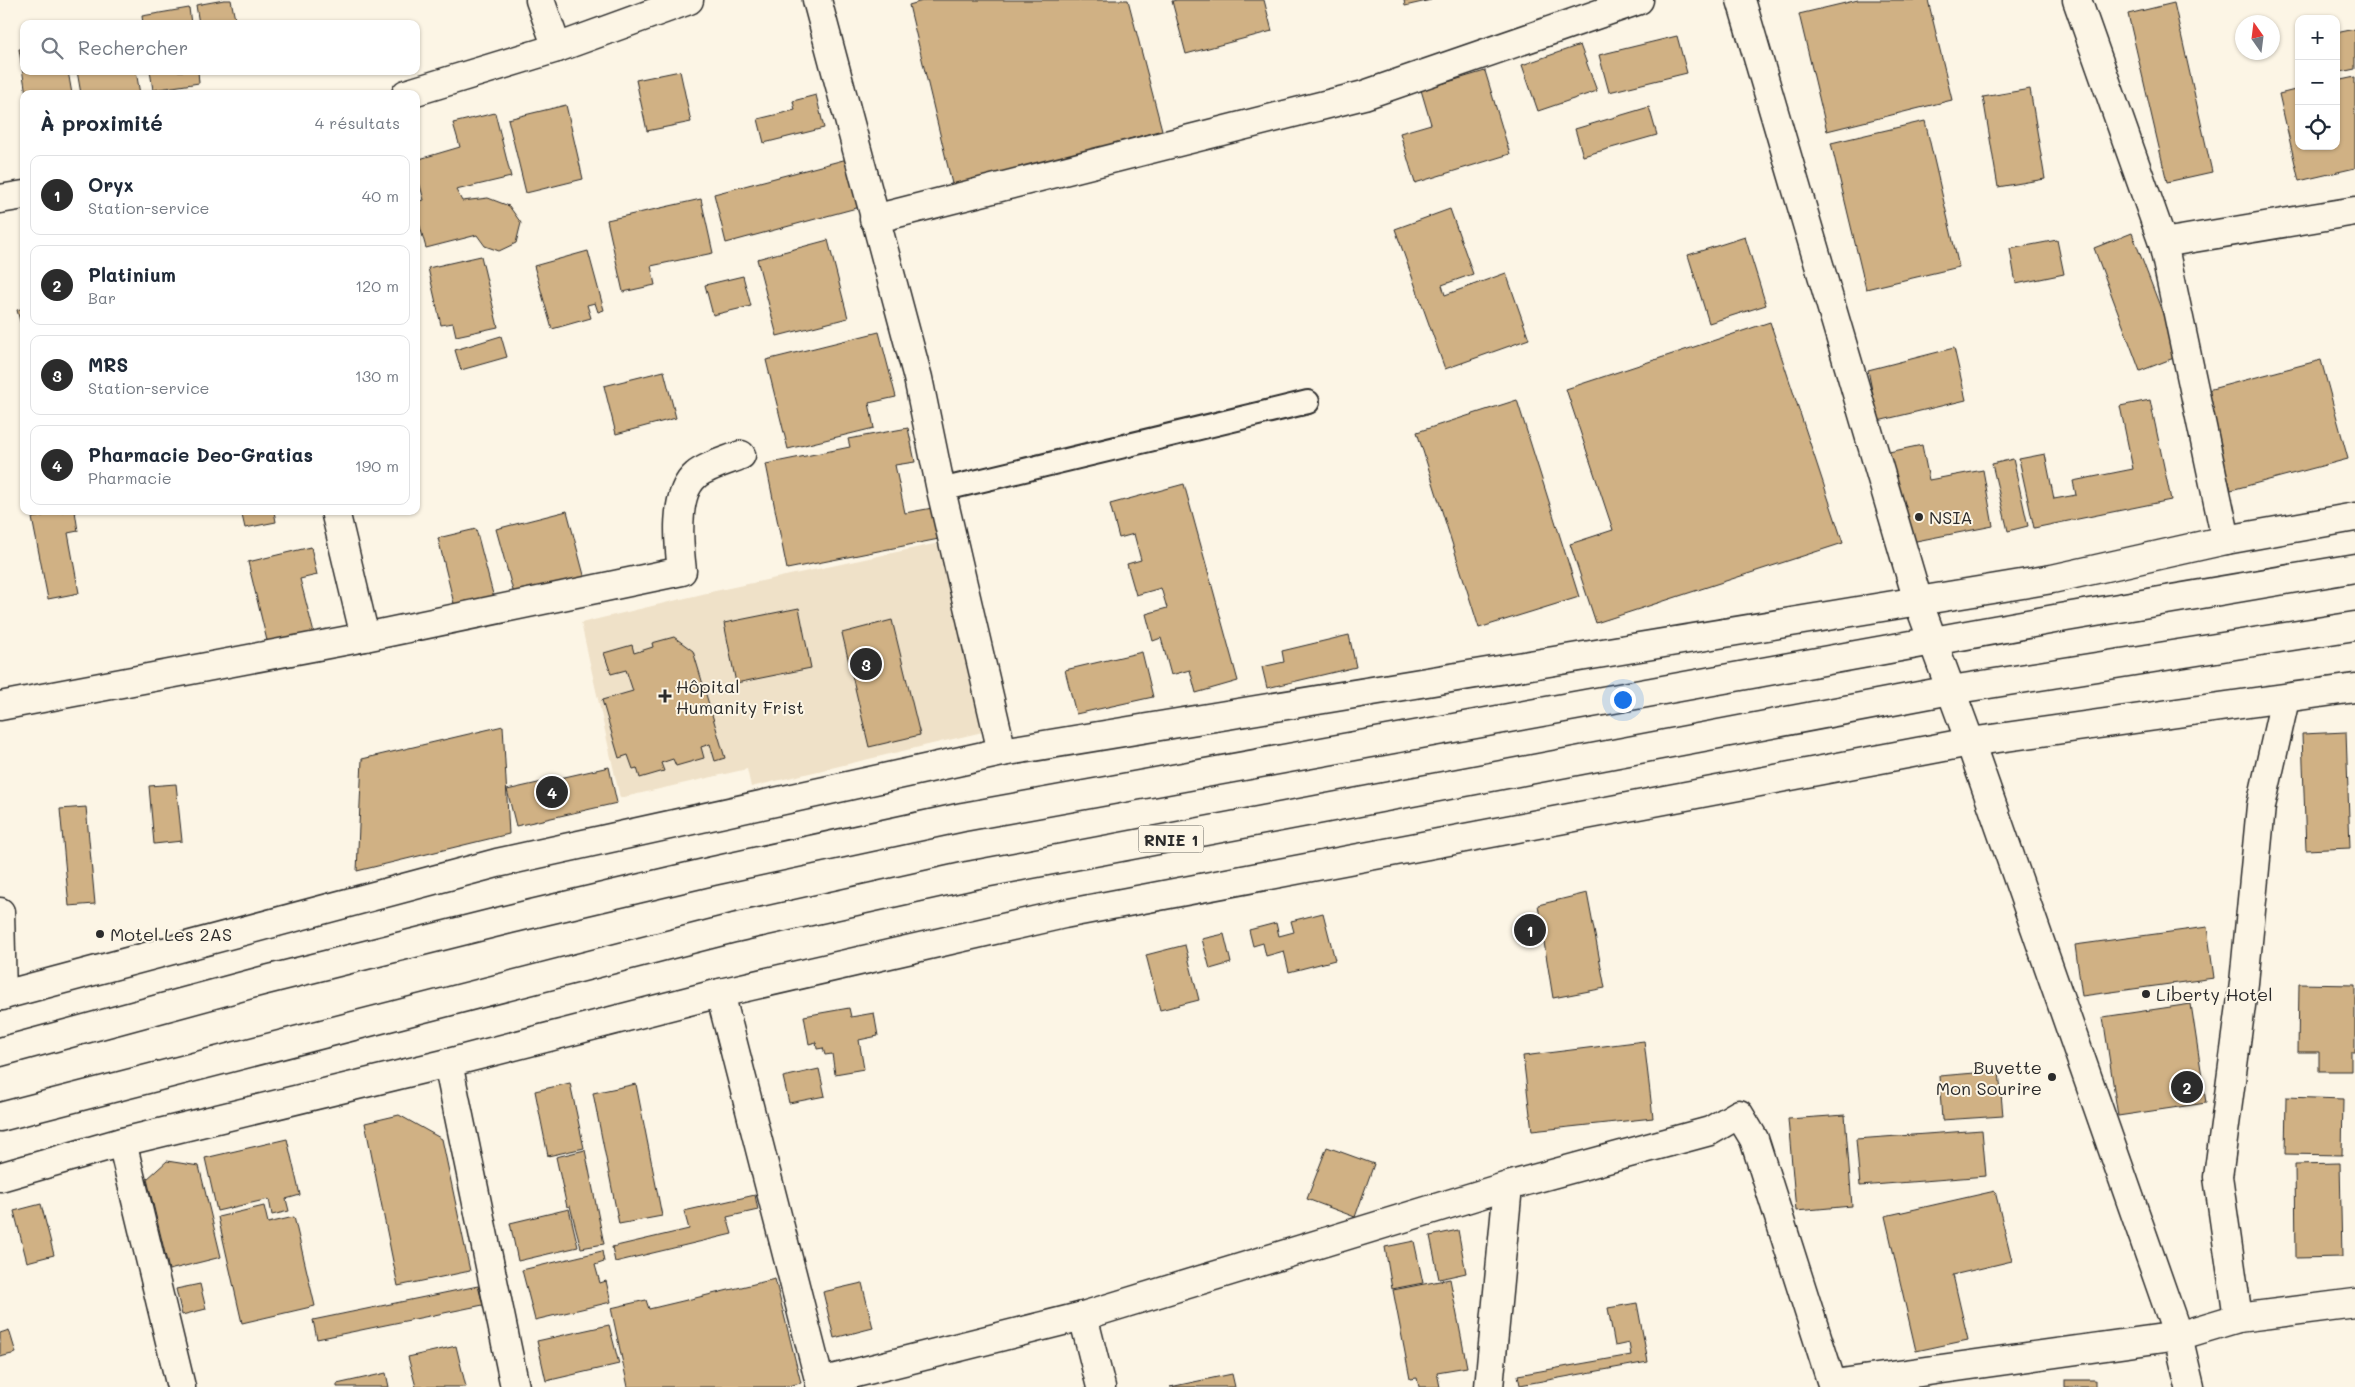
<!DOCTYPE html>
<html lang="fr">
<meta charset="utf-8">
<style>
body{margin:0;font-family:Mali,sans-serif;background:#f2f2f3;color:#1f2937}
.controls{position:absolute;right:15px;top:15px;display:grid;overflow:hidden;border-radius:10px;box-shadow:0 1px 4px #0004}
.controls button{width:45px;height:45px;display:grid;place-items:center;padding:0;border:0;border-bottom:1px solid #e0e1e3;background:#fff;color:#1f2937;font:25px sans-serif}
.compass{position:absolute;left:2235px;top:15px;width:45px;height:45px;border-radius:50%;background:#fff;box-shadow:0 1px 4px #0004;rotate:346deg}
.you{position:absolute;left:1622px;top:699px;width:18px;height:18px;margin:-12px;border:4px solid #fff;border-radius:50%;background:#1a73e8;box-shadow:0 0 0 8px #1a73e833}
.badge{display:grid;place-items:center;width:32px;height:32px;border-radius:50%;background:#2b2b2b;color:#fff;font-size:16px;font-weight:700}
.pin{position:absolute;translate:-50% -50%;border:2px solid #fff;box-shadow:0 1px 5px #0006}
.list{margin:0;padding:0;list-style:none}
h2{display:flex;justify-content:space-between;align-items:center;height:65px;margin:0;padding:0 20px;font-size:21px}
h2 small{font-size:16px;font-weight:400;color:#747a83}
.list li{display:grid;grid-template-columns:32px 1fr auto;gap:15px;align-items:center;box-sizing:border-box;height:80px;margin:0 10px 10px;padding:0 10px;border:1px solid #e0e1e3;border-radius:10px}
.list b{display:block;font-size:19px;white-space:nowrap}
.list p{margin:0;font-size:16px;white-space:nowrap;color:#747a83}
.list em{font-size:16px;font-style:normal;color:#747a83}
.icon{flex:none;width:28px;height:28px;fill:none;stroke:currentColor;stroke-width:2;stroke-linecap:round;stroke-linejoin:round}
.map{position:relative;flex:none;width:2355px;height:1387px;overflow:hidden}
.search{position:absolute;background:#fff;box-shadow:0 1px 4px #0004;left:20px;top:20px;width:400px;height:55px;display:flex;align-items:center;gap:12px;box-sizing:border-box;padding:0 18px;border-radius:10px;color:#747a83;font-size:19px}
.panel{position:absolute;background:#fff;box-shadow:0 1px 4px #0004;left:20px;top:90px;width:400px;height:425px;border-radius:10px}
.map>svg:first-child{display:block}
.built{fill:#efe1c8}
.building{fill:#d0b184;stroke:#2b2b2b}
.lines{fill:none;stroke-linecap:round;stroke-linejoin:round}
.service-casing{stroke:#2b2b2b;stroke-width:26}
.minor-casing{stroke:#2b2b2b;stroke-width:31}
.tertiary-casing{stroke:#2b2b2b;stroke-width:31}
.trunk-casing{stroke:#2b2b2b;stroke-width:31}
.service{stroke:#fcf5e5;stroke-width:22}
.minor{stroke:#fcf5e5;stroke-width:28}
.tertiary{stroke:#fcf5e5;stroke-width:28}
.trunk{stroke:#fcf5e5;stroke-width:28}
.poi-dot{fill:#2b2b2b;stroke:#fcf5e5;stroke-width:2}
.labels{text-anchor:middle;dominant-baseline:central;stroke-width:4;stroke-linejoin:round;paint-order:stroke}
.shield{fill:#fcf5e5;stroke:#6a6863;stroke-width:1}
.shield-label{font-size:16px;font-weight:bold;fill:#2b2b2b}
.poi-label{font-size:18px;fill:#2b2b2b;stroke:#fcf5e5;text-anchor:start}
</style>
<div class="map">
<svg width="2355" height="1387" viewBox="0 0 2355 1387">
<rect width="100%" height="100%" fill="#fcf5e5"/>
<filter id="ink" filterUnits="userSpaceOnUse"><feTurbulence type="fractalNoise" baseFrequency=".02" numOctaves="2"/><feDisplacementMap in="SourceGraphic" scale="10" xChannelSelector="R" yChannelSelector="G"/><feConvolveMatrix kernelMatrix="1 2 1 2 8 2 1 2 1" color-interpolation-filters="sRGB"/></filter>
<g filter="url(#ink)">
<path class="built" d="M 953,540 L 991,730 L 751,787 L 747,769 L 620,798 L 581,623 L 715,591 Z"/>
<g class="building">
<path d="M 224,0 L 231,0 L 236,24 L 199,24 L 196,5 Z"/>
<path d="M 926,0 L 1128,0 L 1162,130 L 953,188 L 909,5 Z"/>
<path d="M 1177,0 L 1264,0 L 1272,31 L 1186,54 L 1172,1 Z"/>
<path d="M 1404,0 L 1431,0 L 1405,6 Z"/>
<path d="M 1858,0 L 1928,0 L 1952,100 L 1827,131 L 1799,14 Z"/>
<path d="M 2174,3 L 2212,172 L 2167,182 L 2128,14 Z"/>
<path d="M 189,8 L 191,24 L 143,24 L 142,16 Z"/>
<path d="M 2355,29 L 2355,69 L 2336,73 L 2336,33 Z"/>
<path d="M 1677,36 L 1687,73 L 1609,92 L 1599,55 Z"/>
<path d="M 1580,45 L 1597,91 L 1538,111 L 1522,65 Z"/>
<path d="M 19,49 L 24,49 L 24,71 L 68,71 L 72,94 L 26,94 Z"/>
<path d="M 77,71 L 136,71 L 140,94 L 81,94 Z"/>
<path d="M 150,71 L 198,71 L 199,83 L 153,90 Z"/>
<path d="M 680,71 L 691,122 L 647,131 L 636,80 Z"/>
<path d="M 1485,71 L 1510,154 L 1415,183 L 1400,133 L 1431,124 L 1421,90 Z"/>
<path d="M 2355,77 L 2355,168 L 2299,181 L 2279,94 L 2299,89 L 2299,146 L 2336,146 L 2336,81 Z"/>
<path d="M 2030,89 L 2045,179 L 1998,187 L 1983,97 Z"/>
<path d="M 816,95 L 824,128 L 764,143 L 758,119 L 795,110 L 793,101 Z"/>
<path d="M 566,105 L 583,179 L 526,193 L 508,119 Z"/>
<path d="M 1649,107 L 1657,135 L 1583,156 L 1575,129 Z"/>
<path d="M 495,113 L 511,177 L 456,190 L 462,201 L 488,198 L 509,206 L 521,223 L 516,243 L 499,251 L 485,246 L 477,235 L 426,248 L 416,212 L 416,202 L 424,200 L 416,171 L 416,160 L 460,147 L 453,123 Z"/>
<path d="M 1925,121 L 1959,267 L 1866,289 L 1831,143 Z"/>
<path d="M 851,158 L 864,206 L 726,243 L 714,194 Z"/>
<path d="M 701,199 L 713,253 L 651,266 L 655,285 L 623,292 L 607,220 Z"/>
<path d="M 1450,209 L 1473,274 L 1442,285 L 1445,295 L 1506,273 L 1529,339 L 1445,369 L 1395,229 Z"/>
<path d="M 2132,233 L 2179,356 L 2140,371 L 2094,248 Z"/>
<path d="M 1745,237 L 1766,305 L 1709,323 L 1688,255 Z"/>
<path d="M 828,240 L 848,318 L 777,336 L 757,259 Z"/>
<path d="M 2057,240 L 2064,274 L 2016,284 L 2010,249 Z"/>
<path d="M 588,251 L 604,310 L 598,312 L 595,303 L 587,305 L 591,318 L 552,329 L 534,266 Z"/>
<path d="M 481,256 L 498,327 L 456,336 L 453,323 L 441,325 L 428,268 Z"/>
<path d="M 743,276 L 751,306 L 713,315 L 705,285 Z"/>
<path d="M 24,308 L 24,336 L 17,310 Z"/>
<path d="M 1770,322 L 1843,543 L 1596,623 L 1570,544 L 1613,530 L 1566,389 Z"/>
<path d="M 879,332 L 896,397 L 869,403 L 874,428 L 788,449 L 766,360 Z"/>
<path d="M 501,336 L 507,357 L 461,370 L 455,350 Z"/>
<path d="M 1954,348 L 1966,400 L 1878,421 L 1868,370 Z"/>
<path d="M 2321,360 L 2348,459 L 2231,490 L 2204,391 Z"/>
<path d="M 664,371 L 676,418 L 616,434 L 604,386 Z"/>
<path d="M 1517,400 L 1579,597 L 1479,628 L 1417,432 Z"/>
<path d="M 2150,400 L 2171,500 L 2034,528 L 2019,459 L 2045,454 L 2054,499 L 2076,495 L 2073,481 L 2133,469 L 2120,406 Z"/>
<path d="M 908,428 L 915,462 L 895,465 L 905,513 L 938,507 L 944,538 L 787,569 L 766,464 L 850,447 L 848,439 Z"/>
<path d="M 1922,445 L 1929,480 L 1983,470 L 1993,526 L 1906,543 L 1889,452 Z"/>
<path d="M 2013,459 L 2028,526 L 2008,531 L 1992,464 Z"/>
<path d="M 1184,484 L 1238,681 L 1196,693 L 1190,670 L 1171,675 L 1161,638 L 1153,641 L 1146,614 L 1167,608 L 1161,588 L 1136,595 L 1127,564 L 1141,560 L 1134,534 L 1119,538 L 1110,504 Z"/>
<path d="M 66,511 L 75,511 L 78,531 L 68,533 L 79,593 L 48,599 L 32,518 Z"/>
<path d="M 241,511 L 274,511 L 276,522 L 245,528 Z"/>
<path d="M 567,511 L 585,579 L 515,598 L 496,529 Z"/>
<path d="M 476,529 L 495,602 L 456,612 L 438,538 Z"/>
<path d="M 311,547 L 317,575 L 300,579 L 315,637 L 269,649 L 248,562 Z"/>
<path d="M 799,608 L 811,668 L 736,683 L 724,623 Z"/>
<path d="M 892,620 L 920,735 L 869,747 L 842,633 Z"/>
<path d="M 1349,635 L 1356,667 L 1267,688 L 1262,667 L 1284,662 L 1282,651 Z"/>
<path d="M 674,637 L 693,651 L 725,758 L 715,761 L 710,744 L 701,747 L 704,758 L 676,766 L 673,759 L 661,763 L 664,771 L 640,778 L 637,768 L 633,769 L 628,755 L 619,758 L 602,700 L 633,691 L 626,670 L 611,674 L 604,653 L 632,645 L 634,653 L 653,647 L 652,643 Z"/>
<path d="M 1142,652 L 1153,697 L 1076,714 L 1065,670 Z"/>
<path d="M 503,726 L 509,834 L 357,871 L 362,759 Z"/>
<path d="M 2346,732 L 2350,848 L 2306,850 L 2302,734 Z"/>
<path d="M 609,767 L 617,803 L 516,826 L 507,790 Z"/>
<path d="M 176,784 L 182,841 L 154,844 L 149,786 Z"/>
<path d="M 86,807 L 95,904 L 69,906 L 60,809 Z"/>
<path d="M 1587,893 L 1605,988 L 1553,998 L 1538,905 Z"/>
<path d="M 1323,913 L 1335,960 L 1289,972 L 1284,951 L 1266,956 L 1263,943 L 1253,946 L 1249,930 L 1276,923 L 1279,936 L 1294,932 L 1291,921 Z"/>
<path d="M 2207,927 L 2214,978 L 2082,996 L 2075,945 Z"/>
<path d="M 1224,934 L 1231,963 L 1210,969 L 1202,939 Z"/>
<path d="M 1185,945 L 1199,1000 L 1160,1010 L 1146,955 Z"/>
<path d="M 2299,984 L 2355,985 L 2355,1052 L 2351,1052 L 2351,1071 L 2319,1071 L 2319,1052 L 2298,1052 Z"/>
<path d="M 2191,1004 L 2206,1103 L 2118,1116 L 2103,1017 Z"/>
<path d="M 849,1008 L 851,1017 L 874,1013 L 878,1036 L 859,1040 L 864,1069 L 835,1074 L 832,1054 L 825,1055 L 823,1048 L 817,1049 L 816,1042 L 809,1044 L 804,1016 Z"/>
<path d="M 1644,1041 L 1653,1118 L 1532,1131 L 1523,1056 Z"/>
<path d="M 819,1069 L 825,1096 L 789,1103 L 783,1077 Z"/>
<path d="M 1999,1071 L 2003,1116 L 1942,1120 L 1939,1076 Z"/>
<path d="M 570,1083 L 584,1148 L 548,1156 L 535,1091 Z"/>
<path d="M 636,1084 L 662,1216 L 619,1224 L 593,1093 Z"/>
<path d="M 2286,1097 L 2343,1099 L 2342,1155 L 2285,1154 Z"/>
<path d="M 399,1115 L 442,1139 L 470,1271 L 398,1286 L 365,1123 Z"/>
<path d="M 1845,1115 L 1852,1206 L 1796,1211 L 1788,1119 Z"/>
<path d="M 1982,1130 L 1986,1176 L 1860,1186 L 1856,1139 Z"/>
<path d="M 287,1139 L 300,1195 L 286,1199 L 289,1211 L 272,1215 L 269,1199 L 217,1211 L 205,1158 Z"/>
<path d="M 1327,1147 L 1374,1164 L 1355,1217 L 1307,1199 Z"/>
<path d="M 585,1150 L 604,1244 L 581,1248 L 570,1206 L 567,1207 L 556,1157 Z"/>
<path d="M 167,1161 L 199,1166 L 221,1257 L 169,1270 L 147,1179 Z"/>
<path d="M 2340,1163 L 2342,1257 L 2296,1258 L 2295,1164 Z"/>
<path d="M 1995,1191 L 2012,1261 L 1953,1275 L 1968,1340 L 1916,1351 L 1885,1216 Z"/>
<path d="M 755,1195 L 758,1210 L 727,1217 L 732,1234 L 615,1262 L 612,1247 L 689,1229 L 684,1211 Z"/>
<path d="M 41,1204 L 54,1255 L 27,1262 L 14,1211 Z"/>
<path d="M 264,1206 L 268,1223 L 294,1217 L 315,1306 L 242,1323 L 218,1217 Z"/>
<path d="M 569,1209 L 578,1247 L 518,1261 L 510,1223 Z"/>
<path d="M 1458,1230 L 1466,1273 L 1439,1279 L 1430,1236 Z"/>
<path d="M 1414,1241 L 1423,1283 L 1392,1289 L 1385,1247 Z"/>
<path d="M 602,1251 L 604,1262 L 595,1265 L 600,1283 L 606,1281 L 611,1302 L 535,1320 L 522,1270 Z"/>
<path d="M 775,1279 L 801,1383 L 783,1387 L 628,1387 L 611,1308 L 646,1300 L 649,1309 Z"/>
<path d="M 1450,1279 L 1467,1367 L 1437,1372 L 1440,1387 L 1419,1387 L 1417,1378 L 1410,1379 L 1393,1290 Z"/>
<path d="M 862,1283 L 873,1328 L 834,1338 L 823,1292 Z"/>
<path d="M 200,1284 L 206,1309 L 182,1315 L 176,1289 Z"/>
<path d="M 478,1286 L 483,1305 L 317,1339 L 313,1320 Z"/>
<path d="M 1637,1303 L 1648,1362 L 1520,1385 L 1518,1375 L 1631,1355 L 1629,1343 L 1615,1346 L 1608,1308 Z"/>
<path d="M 609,1325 L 619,1364 L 546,1381 L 537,1341 Z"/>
<path d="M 9,1330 L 16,1353 L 0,1357 L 0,1333 Z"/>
<path d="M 456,1346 L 466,1387 L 416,1387 L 408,1357 Z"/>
<path d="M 386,1373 L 389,1387 L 337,1387 L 337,1384 Z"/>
<path d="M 1232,1374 L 1235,1387 L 1170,1387 Z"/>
<rect x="2065" y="1380" width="30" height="7"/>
</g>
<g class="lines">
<defs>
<path id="service" d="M 941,490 L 1308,402"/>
<g id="minor">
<path d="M 540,0 L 557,48"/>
<path d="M 817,0 L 918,378 L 941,490 L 1002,752"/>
<path d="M 2077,0 L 2163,243 L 2226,540"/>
<path d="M 406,94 L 557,48 L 689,0"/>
<path d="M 0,199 L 24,195"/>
<path d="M 874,219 L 1364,95 L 1639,0"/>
<path d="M 2163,243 L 2355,211"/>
<path d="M 335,511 L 365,637"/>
<path d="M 0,706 L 365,637 L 682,571 C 679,546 673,494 696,475 C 705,467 729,460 741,455"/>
<path d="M 0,912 L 2,996"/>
<path d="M 720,993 L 821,1387"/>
<path d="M 0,996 L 497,863 L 1002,752 L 2052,579 L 2226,540 L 2355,517"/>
<path d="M 448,1063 L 515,1387"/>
<path d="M 122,1142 L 181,1387"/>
<path d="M 0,1177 L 122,1142 L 448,1063 L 720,993 L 1064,914 L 1970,742 L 2355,688"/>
<path d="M 1083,1316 L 1101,1387"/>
<path d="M 2238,1318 L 2218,1177 L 2244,983 L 2261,806 L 2285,699"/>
<path d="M 820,1382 L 1083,1316 L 1508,1186 L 1710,1131 L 1739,1114 L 1754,1139 L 1833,1387"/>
<path d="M 1834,1384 L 2178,1336 L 2238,1318 L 2355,1303"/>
<path d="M 1489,1387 L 1508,1186"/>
</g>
<path id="tertiary" d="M 1741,0 L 1918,601 L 1970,742 L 2178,1336 L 2190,1387"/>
<g id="trunk">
<path d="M 0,1052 L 262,981 L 510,919 L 713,871 L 963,817 L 2060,618 L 2355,568"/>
<path d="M 0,1117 L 734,928 L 968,876 L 1951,690 L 2355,626"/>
</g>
</defs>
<use href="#service" class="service-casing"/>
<use href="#minor" class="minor-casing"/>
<use href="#tertiary" class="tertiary-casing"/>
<use href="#trunk" class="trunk-casing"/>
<use href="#service" class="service"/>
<use href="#minor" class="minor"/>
<use href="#tertiary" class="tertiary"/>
<use href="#trunk" class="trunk"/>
</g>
</g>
<g class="poi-dot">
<circle cx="1919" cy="517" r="5"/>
<path d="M662.5 688.5h5v5h5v5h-5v5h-5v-5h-5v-5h5z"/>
<circle cx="100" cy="934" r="5"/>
<circle cx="2146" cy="994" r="5"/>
<circle cx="2052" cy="1077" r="5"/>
</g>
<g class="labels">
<rect class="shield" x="1138.5" y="825.5" width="65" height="27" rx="4"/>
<g class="shield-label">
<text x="1171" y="839">RNIE 1</text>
</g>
<g class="poi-label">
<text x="1929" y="517">NSIA</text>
<text x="676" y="686">Hôpital<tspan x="676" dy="21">Humanity Frist</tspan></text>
<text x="110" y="934">Motel Les 2AS</text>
<text x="2156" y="994">Liberty Hotel</text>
<text x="2042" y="1067" text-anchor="end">Buvette<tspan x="2042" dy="21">Mon Sourire</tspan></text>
</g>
</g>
</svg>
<div class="controls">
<button>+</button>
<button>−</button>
<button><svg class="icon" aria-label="locate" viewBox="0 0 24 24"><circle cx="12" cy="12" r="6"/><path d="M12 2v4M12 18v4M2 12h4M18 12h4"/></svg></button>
</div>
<svg class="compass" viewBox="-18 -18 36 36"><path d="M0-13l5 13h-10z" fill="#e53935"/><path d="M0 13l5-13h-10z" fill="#747a83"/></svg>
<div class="you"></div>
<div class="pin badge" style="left:1530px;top:930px">1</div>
<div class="pin badge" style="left:2187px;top:1087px">2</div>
<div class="pin badge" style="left:866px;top:664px">3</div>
<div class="pin badge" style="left:552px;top:792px">4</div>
<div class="search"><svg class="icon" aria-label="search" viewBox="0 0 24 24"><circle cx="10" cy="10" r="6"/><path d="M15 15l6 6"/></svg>Rechercher</div>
<section class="panel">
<h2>À proximité<small>4 résultats</small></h2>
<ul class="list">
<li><span class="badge">1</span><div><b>Oryx</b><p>Station-service</p></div><em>40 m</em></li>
<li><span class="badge">2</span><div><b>Platinium</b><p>Bar</p></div><em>120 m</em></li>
<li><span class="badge">3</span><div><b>MRS</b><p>Station-service</p></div><em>130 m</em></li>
<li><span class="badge">4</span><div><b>Pharmacie Deo-Gratias</b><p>Pharmacie</p></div><em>190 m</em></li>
</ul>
</section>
</div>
